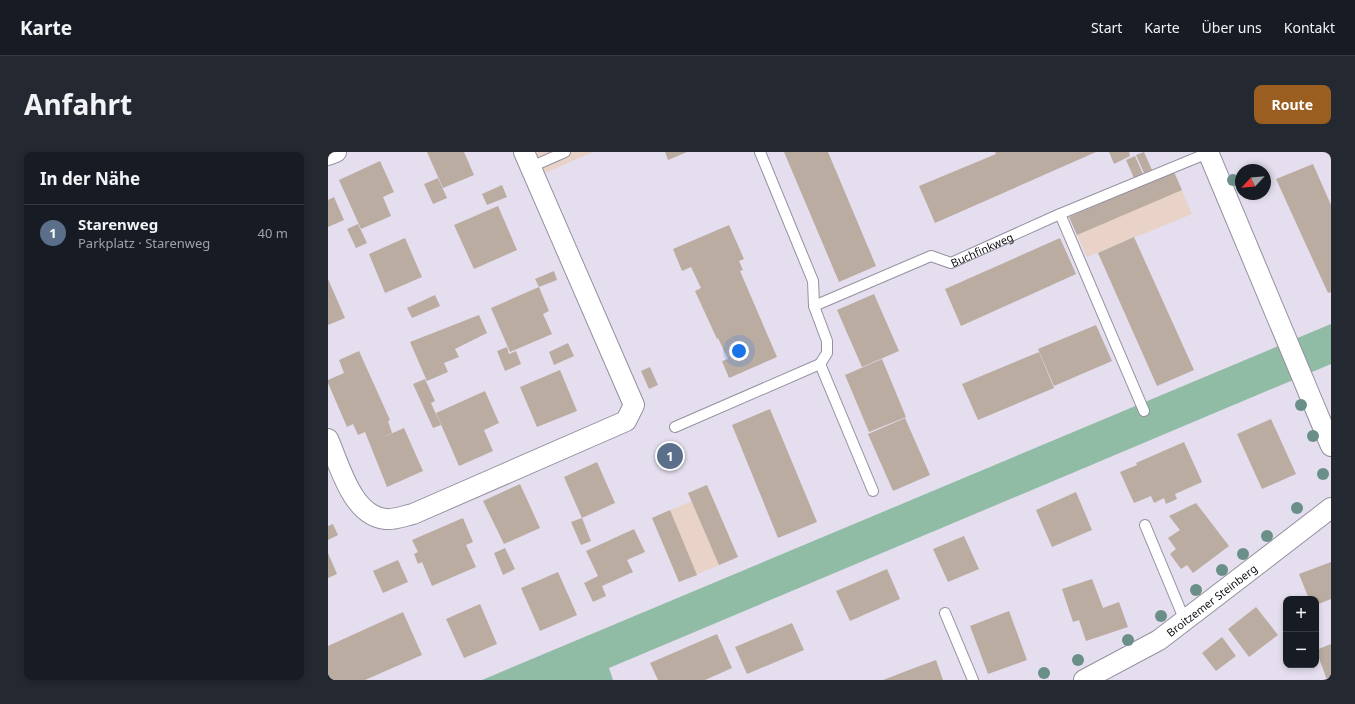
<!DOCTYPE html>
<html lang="de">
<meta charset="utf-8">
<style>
body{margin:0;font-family:"Noto Sans",sans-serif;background:#242831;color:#f1f3f6}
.controls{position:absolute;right:12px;bottom:12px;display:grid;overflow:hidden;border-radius:8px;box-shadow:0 2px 6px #0003}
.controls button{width:36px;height:36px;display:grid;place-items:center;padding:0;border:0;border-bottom:1px solid #363941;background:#171b24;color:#f1f3f6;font:20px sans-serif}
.compass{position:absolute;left:907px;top:12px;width:36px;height:36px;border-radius:50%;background:#171b24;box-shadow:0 2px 6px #0003;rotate:244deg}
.you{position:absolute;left:411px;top:199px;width:14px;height:14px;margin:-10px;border:3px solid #fff;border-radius:50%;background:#1a73e8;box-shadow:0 0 0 6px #1a73e833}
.badge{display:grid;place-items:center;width:26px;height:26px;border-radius:50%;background:#9b5e21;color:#fff;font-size:13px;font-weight:700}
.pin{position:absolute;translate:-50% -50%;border:2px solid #fff;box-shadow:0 1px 4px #0006}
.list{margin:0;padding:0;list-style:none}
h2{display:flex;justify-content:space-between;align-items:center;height:52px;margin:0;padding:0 16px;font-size:17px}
h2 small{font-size:13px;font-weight:400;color:#9ea1a6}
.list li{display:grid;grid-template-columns:26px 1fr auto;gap:12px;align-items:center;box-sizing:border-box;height:56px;padding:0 16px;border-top:1px solid #363941}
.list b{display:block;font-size:15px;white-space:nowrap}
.list p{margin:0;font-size:13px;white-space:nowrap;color:#9ea1a6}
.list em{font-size:13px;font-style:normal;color:#9ea1a6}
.map{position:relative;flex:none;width:1003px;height:528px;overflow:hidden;border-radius:8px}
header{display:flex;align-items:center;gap:24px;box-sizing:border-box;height:56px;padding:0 20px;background:#171b24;border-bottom:1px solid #363941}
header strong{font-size:19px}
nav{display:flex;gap:22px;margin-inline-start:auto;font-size:14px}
.intro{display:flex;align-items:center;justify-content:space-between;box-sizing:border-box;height:96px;padding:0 24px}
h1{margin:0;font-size:28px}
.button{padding:10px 18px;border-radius:8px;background:#9b5e21;color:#fff;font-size:14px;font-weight:700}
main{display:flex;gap:24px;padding:0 24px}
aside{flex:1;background:#171b24;border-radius:8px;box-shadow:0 2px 6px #0003}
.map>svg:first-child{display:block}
.industrial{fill:#e9d2c7}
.green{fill:#90bba4}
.building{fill:#bbaca2}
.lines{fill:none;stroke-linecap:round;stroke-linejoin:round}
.lane-casing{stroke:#95909f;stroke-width:12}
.street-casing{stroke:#95909f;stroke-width:22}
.lane{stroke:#fff;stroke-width:10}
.street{stroke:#fff;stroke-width:20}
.tree{fill:#698f88}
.labels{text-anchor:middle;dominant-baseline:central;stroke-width:3.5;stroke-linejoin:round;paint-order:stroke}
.street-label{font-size:11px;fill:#110f14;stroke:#e4deee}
</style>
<header>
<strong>Karte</strong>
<nav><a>Start</a><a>Karte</a><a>Über uns</a><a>Kontakt</a></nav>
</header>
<div class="intro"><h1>Anfahrt</h1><a class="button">Route</a></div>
<main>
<aside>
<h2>In der Nähe<small></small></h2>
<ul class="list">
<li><span class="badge" style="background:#5c6f8a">1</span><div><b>Starenweg</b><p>Parkplatz · Starenweg</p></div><em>40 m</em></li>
</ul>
</aside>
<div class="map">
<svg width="1003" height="528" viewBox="0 0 1003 528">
<rect width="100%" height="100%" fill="#e4deee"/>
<g class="industrial">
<path d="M 211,0 L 265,0 L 210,24 L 202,4 Z"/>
<path d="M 846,20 L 864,62 L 759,105 L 741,65 Z"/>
<path d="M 379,333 L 410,405 L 351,430 L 324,366 L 364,349 L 360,341 Z"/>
</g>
<path class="green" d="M 1003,172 L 1003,212 L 281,516 L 285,528 L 154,528 Z"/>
<g class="building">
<path d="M 99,0 L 136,0 L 146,23 L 115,36 Z"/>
<path d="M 337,0 L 359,0 L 340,8 Z"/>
<path d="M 456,0 L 500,0 L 548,114 L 511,130 Z"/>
<path d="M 667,0 L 768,0 L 607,71 L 591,34 L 668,2 Z"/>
<path d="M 781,0 L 801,0 L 802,4 L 786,12 Z"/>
<path d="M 816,0 L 824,18 L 816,21 L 808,3 Z"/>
<path d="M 807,4 L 815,22 L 806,26 L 798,8 Z"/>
<path d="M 52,9 L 66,40 L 55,45 L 63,64 L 33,77 L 11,28 Z"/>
<path d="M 985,12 L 1003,53 L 1003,140 L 1000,141 L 948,27 Z"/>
<path d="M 846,20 L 854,38 L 749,83 L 741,65 Z"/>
<path d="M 110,26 L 119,46 L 105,52 L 96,32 Z"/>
<path d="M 174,33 L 179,45 L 159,53 L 154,42 Z"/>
<path d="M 6,45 L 16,68 L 0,75 L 0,48 Z"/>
<path d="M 170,54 L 189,98 L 146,117 L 126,73 Z"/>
<path d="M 30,72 L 39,91 L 28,96 L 19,77 Z"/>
<path d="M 401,73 L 416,107 L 411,109 L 415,118 L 412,119 L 449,205 L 401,226 L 394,209 L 400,207 L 390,186 L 389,187 L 367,139 L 373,136 L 363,115 L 354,119 L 345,97 Z"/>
<path d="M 806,85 L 866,218 L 829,234 L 770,101 Z"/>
<path d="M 77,86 L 94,125 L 57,141 L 41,102 Z"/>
<path d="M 732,86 L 748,122 L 633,174 L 617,137 Z"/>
<path d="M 226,119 L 229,128 L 211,135 L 221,159 L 215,162 L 224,182 L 182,200 L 163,156 L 211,135 L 207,127 Z"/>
<path d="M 0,127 L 17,166 L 0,173 Z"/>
<path d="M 546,142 L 571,199 L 534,215 L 509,158 Z"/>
<path d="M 107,143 L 112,154 L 84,166 L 79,156 Z"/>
<path d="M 151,163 L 159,181 L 127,197 L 131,205 L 116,211 L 120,220 L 99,229 L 82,190 Z"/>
<path d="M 768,173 L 784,209 L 726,234 L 710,197 Z"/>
<path d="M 240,191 L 246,204 L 226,213 L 221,200 Z"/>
<path d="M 179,195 L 181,202 L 188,199 L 193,212 L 177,219 L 169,199 Z"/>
<path d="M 31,199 L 62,268 L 60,269 L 64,281 L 49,288 L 76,276 L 95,319 L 59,335 L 37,280 L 30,283 L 25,272 L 19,275 L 0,231 L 0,228 L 16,221 L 11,208 Z"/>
<path d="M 711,200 L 726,236 L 650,268 L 634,232 Z"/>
<path d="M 554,207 L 578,265 L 541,280 L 517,223 Z"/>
<path d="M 322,215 L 330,233 L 321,237 L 313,219 Z"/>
<path d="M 232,218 L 249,259 L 209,275 L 192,235 Z"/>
<path d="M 97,227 L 107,249 L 103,251 L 113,273 L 105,276 L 85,232 Z"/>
<path d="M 157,239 L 171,271 L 156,278 L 165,299 L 131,314 L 108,261 Z"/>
<path d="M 442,257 L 489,370 L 450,386 L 404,273 Z"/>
<path d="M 577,266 L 602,323 L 565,339 L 540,282 Z"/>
<path d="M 943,267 L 968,322 L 934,337 L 909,282 Z"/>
<path d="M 856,290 L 874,330 L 847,342 L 849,347 L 838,352 L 836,346 L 826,351 L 823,344 L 806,351 L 792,320 L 809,313 L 808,311 Z"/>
<path d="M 269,310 L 287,351 L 254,366 L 263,389 L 253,393 L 243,370 L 254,366 L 236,325 Z"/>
<path d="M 192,332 L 212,376 L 176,392 L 155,349 Z"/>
<path d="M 379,333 L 410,405 L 391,413 L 360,341 Z"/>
<path d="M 748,340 L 764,378 L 724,395 L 708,358 Z"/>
<path d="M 868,351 L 901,394 L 865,421 L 859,413 L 853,417 L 842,402 L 848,397 L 840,386 L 852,378 L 841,364 Z"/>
<path d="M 342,358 L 369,423 L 351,430 L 324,366 Z"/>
<path d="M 135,366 L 145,390 L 138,393 L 148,415 L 104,434 L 94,410 L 90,412 L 86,402 L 90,400 L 84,388 Z"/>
<path d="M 5,372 L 10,383 L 0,388 L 0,374 Z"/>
<path d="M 306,377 L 317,400 L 299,408 L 305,420 L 274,434 L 278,444 L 265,450 L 256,431 L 270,424 L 258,399 Z"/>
<path d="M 636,384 L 651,417 L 620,430 L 605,397 Z"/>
<path d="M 177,396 L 187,417 L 175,423 L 166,401 Z"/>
<path d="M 0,401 L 9,422 L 0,426 Z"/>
<path d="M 70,408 L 80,430 L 55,441 L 45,419 Z"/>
<path d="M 1003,410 L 1003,447 L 988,453 L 988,447 L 981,447 L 971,422 Z"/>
<path d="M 559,417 L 572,447 L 522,469 L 508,439 Z"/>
<path d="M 230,420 L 249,463 L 212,479 L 193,436 Z"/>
<path d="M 764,427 L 775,456 L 791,450 L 800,475 L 758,489 L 751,468 L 745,470 L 734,437 Z"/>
<path d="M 152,452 L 169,492 L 136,506 L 118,467 Z"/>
<path d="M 928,455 L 950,483 L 921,505 L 900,477 Z"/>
<path d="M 681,459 L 699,508 L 660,522 L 642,474 Z"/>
<path d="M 75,460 L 94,503 L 37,528 L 0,528 L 0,494 Z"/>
<path d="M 464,471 L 476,498 L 419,522 L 407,495 Z"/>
<path d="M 389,482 L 404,516 L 377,528 L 330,528 L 322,511 Z"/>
<path d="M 894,485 L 908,504 L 888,519 L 874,501 Z"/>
<path d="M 1003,492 L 1003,528 L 999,528 L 988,498 Z"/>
<path d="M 608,508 L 615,528 L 555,528 L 581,518 Z"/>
</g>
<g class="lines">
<defs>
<g id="lane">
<path d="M 432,0 L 485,129 L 486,154 L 499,189 L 499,201 L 492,212"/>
<path d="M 203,15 L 237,0"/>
<path d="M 732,62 L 816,259"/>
<path id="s1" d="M 486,154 L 603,104 L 623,111 L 732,62 L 880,1"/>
<path d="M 492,212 L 545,339"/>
<path d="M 347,275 L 492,212"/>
<path d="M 817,373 L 857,469"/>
<path d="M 617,461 L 645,528"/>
</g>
<g id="street">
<path d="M 880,0 L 1003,294"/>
<path d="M 0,3 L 8,0"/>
<path d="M 0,287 C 12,314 24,364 58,367 C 66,368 76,364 85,362 L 298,269 L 306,253 L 196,0"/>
<path id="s2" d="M 756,528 L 831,488 L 1003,356"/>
</g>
</defs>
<use href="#lane" class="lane-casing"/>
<use href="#street" class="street-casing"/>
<use href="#lane" class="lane"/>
<use href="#street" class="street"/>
</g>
<g class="tree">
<circle cx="905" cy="28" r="6"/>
<circle cx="973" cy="253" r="6"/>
<circle cx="985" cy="284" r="6"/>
<circle cx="995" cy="322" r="6"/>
<circle cx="969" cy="356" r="6"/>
<circle cx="939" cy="384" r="6"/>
<circle cx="915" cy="402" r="6"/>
<circle cx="894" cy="418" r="6"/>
<circle cx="868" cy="438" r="6"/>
<circle cx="833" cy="464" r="6"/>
<circle cx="800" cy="488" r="6"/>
<circle cx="750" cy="508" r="6"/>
<circle cx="716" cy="521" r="6"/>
</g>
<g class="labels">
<g class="street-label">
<text stroke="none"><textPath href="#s1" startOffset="182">Buchfinkweg</textPath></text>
<text stroke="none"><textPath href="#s2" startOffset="151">Broitzemer Steinberg</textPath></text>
</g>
</g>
</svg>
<div class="controls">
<button>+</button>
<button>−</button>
</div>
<svg class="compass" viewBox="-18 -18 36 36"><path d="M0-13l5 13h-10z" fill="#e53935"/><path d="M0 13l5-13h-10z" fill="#9ea1a6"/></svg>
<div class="you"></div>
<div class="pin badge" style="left:342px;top:304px;background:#5c6f8a">1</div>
</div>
</main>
